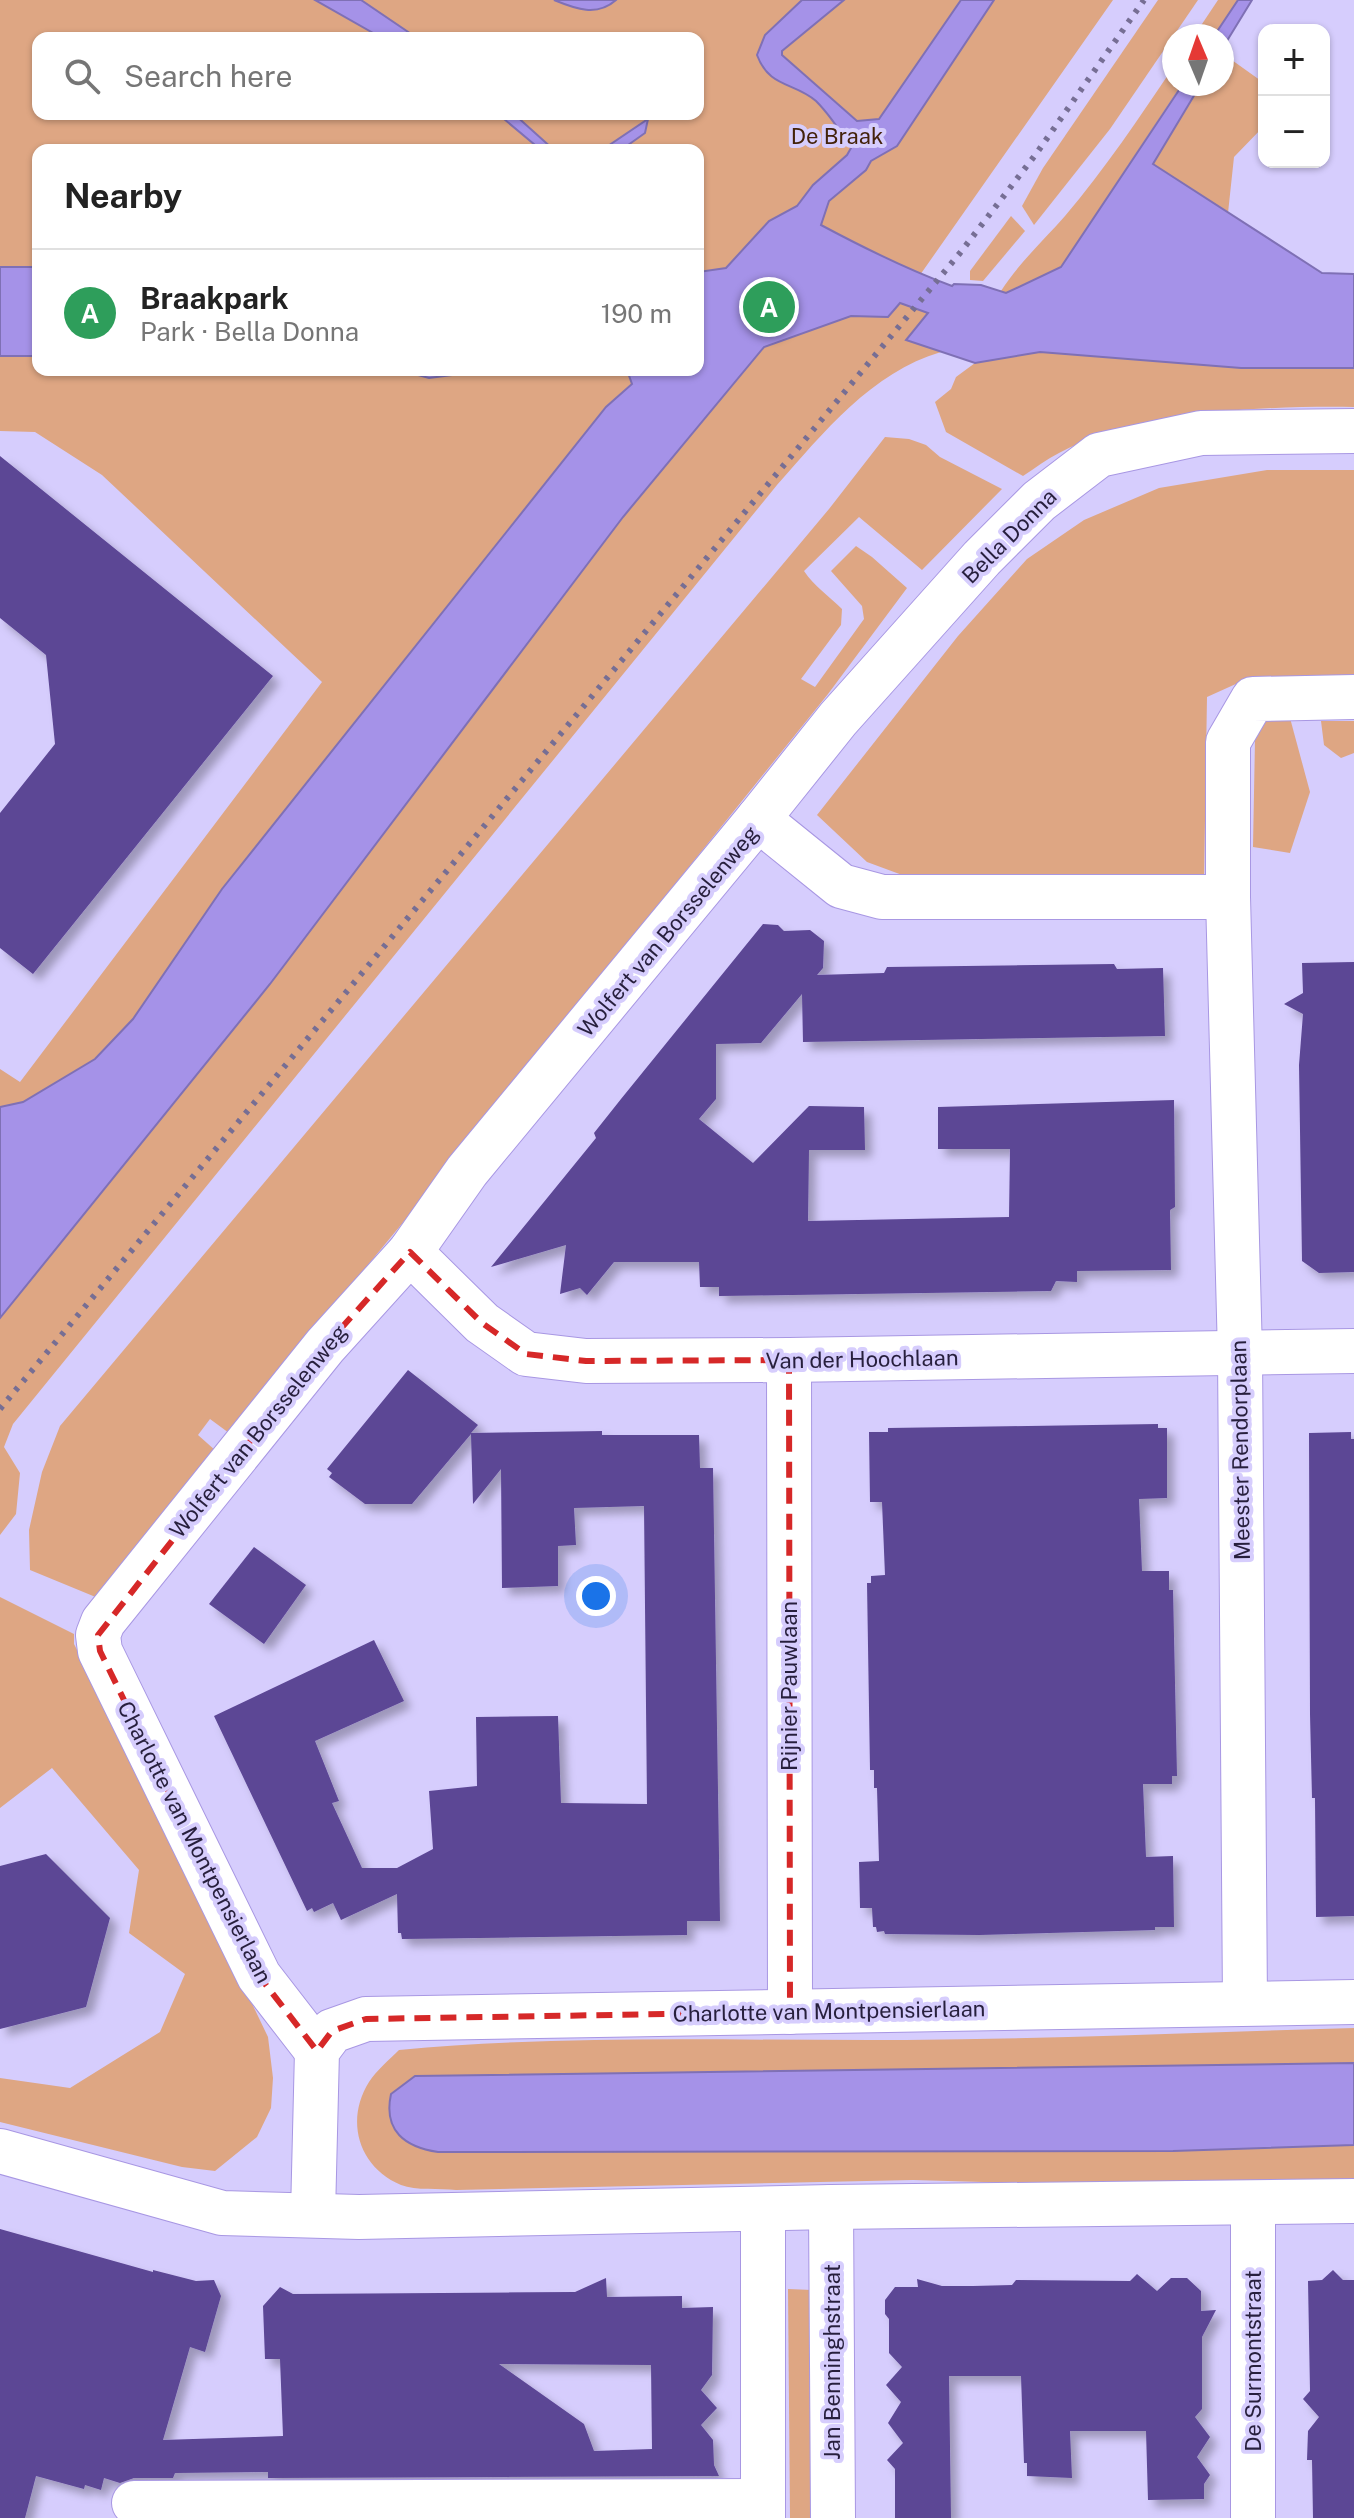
<!DOCTYPE html>
<meta charset="utf-8">
<style>
body{margin:0;font-family:"Public Sans",sans-serif;background:#f2f2f2;color:#222}
.controls{position:absolute;right:24px;top:24px;display:grid;overflow:hidden;border-radius:16px;box-shadow:0 2px 6px #0004}
.controls button{width:72px;height:72px;display:grid;place-items:center;padding:0;border:0;border-bottom:2px solid #e0e0e0;background:#fff;color:#222;font:40px sans-serif}
.compass{position:absolute;left:1162px;top:24px;width:72px;height:72px;border-radius:50%;background:#fff;box-shadow:0 2px 6px #0004;rotate:358deg}
.you{position:absolute;left:596px;top:1596px;width:28px;height:28px;margin:-20px;border:6px solid #fff;border-radius:50%;background:#1a73e8;box-shadow:0 0 0 12px #1a73e833}
.badge{display:grid;place-items:center;width:52px;height:52px;border-radius:50%;background:#7c3aed;color:#fff;font-size:26px;font-weight:700}
.pin{position:absolute;translate:-50% -50%;border:4px solid #fff;box-shadow:0 2px 8px #0006}
.list{margin:0;padding:0;list-style:none}
h2{display:flex;justify-content:space-between;align-items:center;height:104px;margin:0;padding:0 32px;font-size:34px}
h2 small{font-size:26px;font-weight:400;color:#767676}
.list li{display:grid;grid-template-columns:52px 1fr auto;gap:24px;align-items:center;box-sizing:border-box;height:128px;padding:0 32px;border-top:2px solid #e0e0e0}
.list b{display:block;font-size:30px;white-space:nowrap}
.list p{margin:0;font-size:26px;white-space:nowrap;color:#767676}
.list em{font-size:26px;font-style:normal;color:#767676}
.icon{flex:none;width:44px;height:44px;fill:none;stroke:currentColor;stroke-width:2;stroke-linecap:round;stroke-linejoin:round}
.map{position:relative;flex:none;width:1354px;height:2518px;overflow:hidden}
.search{position:absolute;background:#fff;box-shadow:0 2px 6px #0004;left:32px;top:32px;width:672px;height:88px;display:flex;align-items:center;gap:20px;box-sizing:border-box;padding:0 28px;border-radius:16px;color:#767676;font-size:30px}
.panel{position:absolute;background:#fff;box-shadow:0 2px 6px #0004;left:32px;top:144px;width:672px;height:232px;border-radius:16px}
.map>svg:first-child{display:block}
.green{fill:#dea683;fill-rule:evenodd}
.water{fill:#a592e8;stroke:#7f70b5;stroke-width:2}
.building{fill:#5c4695;fill-rule:evenodd;filter:url(#shadow)}
.lines{fill:none;stroke-linecap:round;stroke-linejoin:round}
.minor-casing{stroke:#a897e3;stroke-width:46}
.minor{stroke:#fff;stroke-width:44}
.rail{stroke:#766e94;stroke-width:6;stroke-dasharray:4 8;stroke-linecap:butt}
.marked{fill:none;stroke:#d62828;stroke-width:6;stroke-dasharray:16 10;stroke-linejoin:round}
.labels{text-anchor:middle;dominant-baseline:central;stroke-width:8;stroke-linejoin:round;paint-order:stroke}
.park-label{font-size:22px;fill:#43220a;stroke:#d6cdfd}
.street-label{font-size:22px;fill:#271f3d;stroke:#d6cdfd}
</style>
<div class="map">
<svg width="1354" height="2518" viewBox="0 0 1354 2518">
<defs>
<filter id="shadow"><feDropShadow dx="7" dy="7" stdDeviation="4" flood-color="#0004"/></filter>
</defs>
<rect width="100%" height="100%" fill="#d6cdfd"/>
<g class="green">
<path d="M 0,0 L 1113,0 L 920,275 L 840,319 L 861,314 L 888,316 L 900,302 L 928,313 L 906,340 L 941,352 C 872,372 823,433 777,485 L 13,1424 L 4,1447 L 20,1473 L 16,1514 L 0,1535 L 0,1318 L 270,984 L 462,730 L 391,677 L 222,889 L 133,1019 L 95,1059 L 23,1102 L 0,1107 L 0,1069 L 20,1082 L 322,682 L 102,475 L 35,432 L 0,431 ZM 38,38 L 698,38 L 698,114 L 38,114 ZM 38,150 L 698,150 L 698,370 L 38,370 Z"/>
<path d="M 1158,0 L 1198,0 L 1110,129 L 1034,225 L 1022,206 L 1043,168 Z"/>
<path d="M 1218,0 L 1238,0 L 1214,36 L 1194,36 Z"/>
<path d="M 1222,53 L 1264,83 L 1264,126 L 1234,157 L 1228,213 L 1153,164 L 1201,84 L 1222,84 Z"/>
<path d="M 1174,66 L 1174,84 L 1182,84 L 1061,267 L 1006,293 L 1001,291 C 1019,263 1043,241 1065,216 C 1105,169 1139,118 1174,66 Z"/>
<path d="M 1011,216 L 1025,231 L 983,281 L 970,280 L 970,271 Z"/>
<path d="M 1040,352 L 1241,368 L 1354,368 L 1354,407 C 1262,406 1142,410 1059,453 C 1047,459 1035,468 1023,476 L 946,432 L 935,402 L 951,389 L 956,377 L 975,363 Z"/>
<path d="M 885,437 L 909,439 L 926,445 L 940,457 L 1002,489 L 922,570 L 859,517 L 804,571 C 814,586 829,596 842,609 L 841,625 L 801,679 L 815,687 L 864,619 L 862,606 L 831,571 L 856,546 L 872,557 L 907,588 L 828,694 L 405,1220 L 229,1433 L 210,1419 L 198,1435 L 216,1451 L 98,1598 L 30,1570 L 29,1530 L 42,1472 L 60,1426 L 829,509 Z"/>
<path d="M 1267,470 L 1354,470 L 1354,679 L 1238,683 L 1207,697 L 1204,882 L 932,886 L 867,862 L 817,815 L 958,636 L 1027,559 L 1084,520 L 1159,488 Z"/>
<path d="M 1269,713 L 1290,718 L 1310,792 L 1290,853 L 1253,847 L 1255,740 Z"/>
<path d="M 1321,721 L 1354,721 L 1354,753 L 1341,758 L 1324,745 Z"/>
<path d="M 0,1597 L 74,1634 L 74,1644 L 169,1831 L 268,2037 L 273,2078 L 271,2108 L 257,2137 L 215,2171 L 182,2167 L 0,2122 L 0,2078 L 70,2088 L 160,2032 L 185,1974 L 129,1933 L 139,1870 L 52,1768 L 0,1808 Z"/>
<path d="M 1354,2028 L 1354,2063 L 415,2076 L 391,2094 L 443,2152 L 1173,2151 L 1354,2145 L 1354,2180 L 1166,2187 L 913,2180 L 456,2190 C 440,2188 416,2191 401,2185 C 358,2167 345,2120 369,2082 C 377,2070 389,2060 399,2050 C 567,2034 738,2041 906,2040 C 1056,2039 1205,2032 1354,2028 Z"/>
<path d="M 788,2289 L 812,2290 L 818,2518 L 790,2518 Z"/>
</g>
<g class="water">
<path d="M 315,0 L 361,0 L 417,38 L 382,38 Z"/>
<path d="M 554,0 L 616,0 C 597,17 576,9 554,0 Z"/>
<path d="M 802,0 L 844,0 L 782,51 L 782,55 L 857,121 L 879,119 L 961,0 L 994,0 L 897,146 L 871,161 L 866,170 L 829,201 L 821,225 C 864,248 906,269 952,286 L 954,284 L 981,285 L 1006,293 L 1061,267 L 1183,84 L 1201,84 L 1153,164 L 1322,273 L 1354,274 L 1354,368 L 1241,368 L 1040,352 L 975,363 L 906,340 L 928,313 L 900,303 L 888,317 L 851,316 L 764,347 L 623,517 L 270,984 L 0,1318 L 0,1107 L 23,1102 L 95,1059 L 133,1019 L 222,889 L 606,407 L 632,384 L 627,370 L 698,370 L 698,272 L 726,268 L 769,221 L 797,206 L 813,185 L 847,155 L 851,148 C 841,132 829,114 816,101 C 794,82 769,88 757,55 L 765,35 Z"/>
<path d="M 1238,0 L 1252,0 L 1222,49 L 1222,36 L 1214,36 Z"/>
<path d="M 498,114 L 514,114 L 554,150 L 541,150 Z"/>
<path d="M 648,119 L 645,133 L 621,150 L 602,150 Z"/>
<rect x="0" y="267" width="38" height="89"/>
<path d="M 400,370 L 491,370 L 429,378 Z"/>
<path d="M 1354,2063 L 1354,2145 L 1173,2151 L 438,2152 C 405,2147 383,2131 391,2094 L 415,2076 Z"/>
</g>
<g class="building">
<path d="M 0,456 L 273,676 L 33,974 L 0,948 L 0,813 L 55,744 L 46,655 L 0,618 Z"/>
<path d="M 763,924 L 778,925 L 784,931 L 810,930 L 824,941 L 823,968 L 817,975 L 884,973 L 887,967 L 1114,964 L 1117,969 L 1163,968 L 1165,1036 L 803,1042 L 802,994 L 761,1043 L 716,1044 L 716,1099 L 699,1119 L 753,1163 L 809,1106 L 864,1107 L 865,1150 L 809,1150 L 808,1221 L 1009,1217 L 1010,1149 L 938,1149 L 938,1107 L 1174,1100 L 1175,1207 L 1170,1210 L 1171,1270 L 1077,1271 L 1077,1282 L 1056,1281 L 1051,1291 L 719,1296 L 719,1287 L 700,1287 L 699,1262 L 614,1262 L 587,1295 L 580,1288 L 560,1294 L 566,1245 L 491,1267 L 596,1138 L 594,1133 L 621,1099 Z"/>
<path d="M 1354,962 L 1354,1272 L 1319,1273 L 1302,1261 L 1299,1065 L 1303,1014 L 1284,1004 L 1303,993 L 1302,963 Z"/>
<path d="M 408,1370 L 478,1425 L 471,1433 L 602,1431 L 602,1435 L 699,1435 L 700,1468 L 713,1468 L 720,1921 L 687,1921 L 687,1935 L 402,1939 L 401,1933 L 398,1933 L 397,1894 L 341,1920 L 333,1903 L 314,1912 L 312,1908 L 307,1911 L 214,1716 L 374,1640 L 404,1701 L 315,1741 L 339,1801 L 332,1803 L 362,1868 L 397,1868 L 433,1849 L 429,1791 L 477,1786 L 476,1717 L 558,1716 L 561,1803 L 647,1804 L 644,1506 L 574,1508 L 576,1545 L 558,1546 L 558,1586 L 502,1588 L 501,1469 L 473,1504 L 471,1434 L 412,1504 L 365,1504 L 329,1477 L 332,1473 L 327,1469 Z"/>
<path d="M 1158,1424 L 1158,1428 L 1167,1428 L 1167,1498 L 1139,1499 L 1142,1571 L 1169,1571 L 1169,1590 L 1173,1590 L 1177,1776 L 1172,1776 L 1172,1784 L 1143,1784 L 1146,1857 L 1173,1856 L 1174,1927 L 1155,1927 L 1155,1930 L 979,1935 L 885,1934 L 884,1931 L 877,1932 L 876,1927 L 873,1927 L 872,1908 L 860,1908 L 859,1862 L 879,1861 L 877,1788 L 874,1788 L 874,1770 L 870,1770 L 867,1583 L 871,1583 L 871,1576 L 885,1575 L 882,1502 L 870,1502 L 869,1432 L 888,1432 L 888,1428 Z"/>
<path d="M 1351,1432 L 1351,1439 L 1354,1439 L 1354,1916 L 1316,1917 L 1315,1798 L 1312,1798 L 1310,1714 L 1309,1433 Z"/>
<path d="M 254,1547 L 306,1585 L 264,1644 L 209,1604 Z"/>
<path d="M 46,1854 L 110,1918 L 86,2007 L 0,2029 L 0,1866 Z"/>
<path d="M 0,2229 L 153,2272 L 153,2270 L 196,2281 L 214,2280 L 221,2296 L 205,2352 L 190,2347 L 163,2440 L 283,2436 L 280,2359 L 265,2359 L 263,2306 L 280,2287 L 293,2294 L 575,2292 L 606,2278 L 607,2297 L 682,2296 L 682,2308 L 713,2307 L 712,2375 L 701,2390 L 717,2408 L 701,2425 L 713,2440 L 714,2465 L 719,2476 L 268,2478 L 268,2472 L 175,2473 L 173,2478 L 134,2478 L 120,2483 L 104,2478 L 101,2490 L 85,2485 L 84,2489 L 36,2476 L 25,2518 L 0,2518 ZM 499,2364 L 651,2365 L 652,2449 L 594,2451 L 584,2424 Z"/>
<path d="M 1333,2270 L 1343,2280 L 1354,2280 L 1354,2518 L 1313,2518 L 1312,2460 L 1307,2460 L 1308,2431 L 1319,2417 L 1303,2399 L 1310,2391 L 1308,2281 L 1322,2280 Z"/>
<path d="M 1137,2274 L 1157,2291 L 1171,2278 L 1187,2278 L 1201,2291 L 1201,2311 L 1216,2310 L 1202,2337 L 1202,2409 L 1195,2417 L 1210,2437 L 1197,2457 L 1210,2475 L 1204,2484 L 1204,2499 L 1148,2500 L 1146,2431 L 1070,2431 L 1072,2478 L 1027,2476 L 1027,2463 L 1024,2463 L 1021,2376 L 949,2376 L 951,2518 L 895,2518 L 895,2469 L 887,2460 L 903,2443 L 888,2423 L 901,2402 L 886,2385 L 902,2367 L 889,2353 L 889,2319 L 885,2314 L 885,2300 L 895,2287 L 918,2287 L 917,2279 L 942,2286 L 973,2286 L 1012,2285 L 1016,2280 L 1130,2281 Z"/>
</g>
<g class="lines">
<defs>
<g id="minor">
<path d="M 758,819 L 838,719 L 982,558 L 1039,501 L 1099,455 L 1201,433 L 1354,431"/>
<path d="M 1228,897 L 1240,1354 L 1245,2003"/>
<path d="M 410,1252 L 482,1323 L 526,1354 L 586,1361 L 789,1360 L 1354,1351"/>
<path d="M 789,1360 L 790,2012"/>
<path d="M 317,2051 L 259,1976 L 100,1651 L 98,1635 L 103,1622 L 325,1346 L 410,1252 L 467,1171 L 758,819 L 841,886 L 882,897 L 1228,897 L 1228,742 L 1253,699 L 1354,697"/>
<path d="M 0,2151 L 222,2213 L 359,2217 L 831,2207 L 1354,2201"/>
<path d="M 1253,2203 L 1253,2518"/>
<path d="M 831,2207 L 833,2518"/>
<path d="M 763,2209 L 763,2518"/>
<path d="M 313,2214 L 317,2051 L 332,2031 L 366,2019 L 1354,2002"/>
<path d="M 134,2503 L 763,2501"/>
</g>
</defs>
<use href="#minor" class="minor-casing"/>
<use href="#minor" class="minor"/>
<path class="rail" d="M 0,1409 L 960,253 L 1036,154 L 1144,0"/>
</g>
<path class="marked" d="M 410,1252 L 482,1323 L 526,1354 L 586,1361 L 789,1360 L 790,2012 L 366,2019 L 332,2031 L 317,2051 L 259,1976 L 100,1651 L 98,1635 L 325,1346 Z"/>
<g class="labels">
<g class="park-label">
<text x="837" y="136">De Braak</text>
</g>
<g class="street-label">
<text transform="translate(1009 536) rotate(-45)">Bella Donna</text>
<text transform="translate(668 931) rotate(-50)">Wolfert van Borsselenweg</text>
<text transform="translate(862 1359) rotate(-1)">Van der Hoochlaan</text>
<text transform="translate(258 1431) rotate(-51)">Wolfert van Borsselenweg</text>
<text transform="translate(1240 1450) rotate(-91)">Meester Rendorplaan</text>
<text transform="translate(789 1686) rotate(-90)">Rijnier Pauwlaan</text>
<text transform="translate(195 1842) rotate(63)">Charlotte van Montpensierlaan</text>
<text transform="translate(829 2011) rotate(-1)">Charlotte van Montpensierlaan</text>
<text transform="translate(1253 2361) rotate(-90)">De Surmontstraat</text>
<text transform="translate(832 2362) rotate(-90)">Jan Benninghstraat</text>
</g>
</g>
</svg>
<div class="controls">
<button>+</button>
<button>−</button>
</div>
<svg class="compass" viewBox="-18 -18 36 36"><path d="M0-13l5 13h-10z" fill="#e53935"/><path d="M0 13l5-13h-10z" fill="#767676"/></svg>
<div class="you"></div>
<div class="pin badge" style="left:769px;top:307px;background:#2e9e5b">A</div>
<div class="search"><svg class="icon" aria-label="search" viewBox="0 0 24 24"><circle cx="10" cy="10" r="6"/><path d="M15 15l6 6"/></svg>Search here</div>
<section class="panel">
<h2>Nearby<small></small></h2>
<ul class="list">
<li><span class="badge" style="background:#2e9e5b">A</span><div><b>Braakpark</b><p>Park · Bella Donna</p></div><em>190 m</em></li>
</ul>
</section>
</div>
